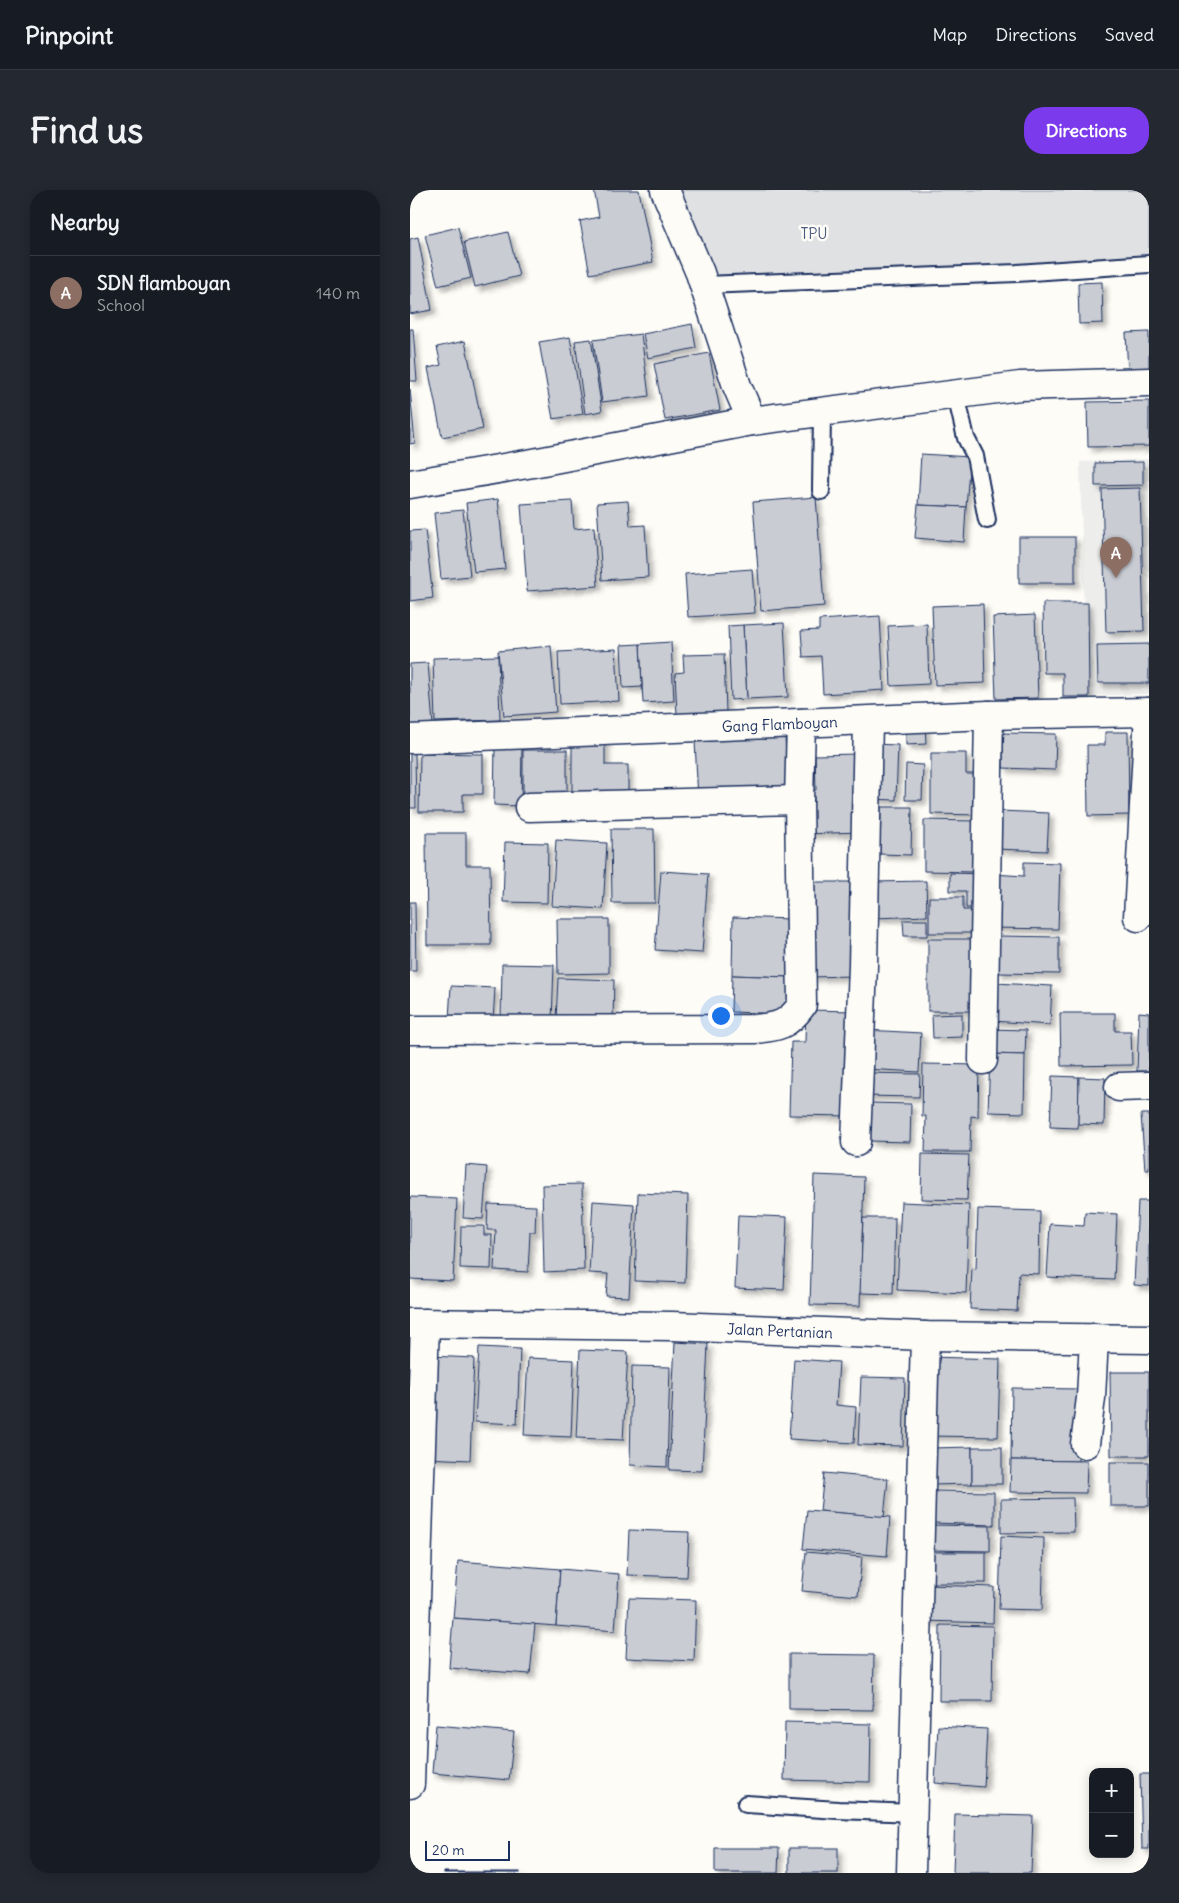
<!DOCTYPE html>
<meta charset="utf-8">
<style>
body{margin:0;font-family:Delius,sans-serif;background:#242831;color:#f1f3f6}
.controls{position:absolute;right:15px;bottom:15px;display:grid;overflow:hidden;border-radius:10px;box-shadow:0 2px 12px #0003}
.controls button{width:45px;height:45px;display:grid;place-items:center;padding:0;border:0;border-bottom:1px solid #363941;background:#171b24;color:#f1f3f6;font:25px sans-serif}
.scale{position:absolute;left:15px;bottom:12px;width:85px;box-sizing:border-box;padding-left:5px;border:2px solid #1b2f5e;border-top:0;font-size:14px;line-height:18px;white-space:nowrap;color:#1b2f5e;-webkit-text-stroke:4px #fdfcf7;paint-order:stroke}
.you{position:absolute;left:310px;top:825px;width:18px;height:18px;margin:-12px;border:4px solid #fff;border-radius:50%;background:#1a73e8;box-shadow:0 0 0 8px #1a73e833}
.badge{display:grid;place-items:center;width:32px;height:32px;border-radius:50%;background:#7c3aed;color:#fff;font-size:16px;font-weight:700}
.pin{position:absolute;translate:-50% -41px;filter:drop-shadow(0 1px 2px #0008)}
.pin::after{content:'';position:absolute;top:26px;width:18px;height:15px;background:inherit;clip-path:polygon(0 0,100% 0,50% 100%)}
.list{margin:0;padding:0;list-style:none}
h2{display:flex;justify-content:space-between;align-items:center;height:65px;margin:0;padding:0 20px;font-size:21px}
h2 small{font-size:16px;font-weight:400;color:#9ea1a6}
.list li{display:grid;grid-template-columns:32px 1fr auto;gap:15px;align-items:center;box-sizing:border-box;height:75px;padding:0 20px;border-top:1px solid #363941}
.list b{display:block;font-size:19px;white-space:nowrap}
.list p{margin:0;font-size:16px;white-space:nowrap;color:#9ea1a6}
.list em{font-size:16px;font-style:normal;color:#9ea1a6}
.map{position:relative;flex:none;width:739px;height:1683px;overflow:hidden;border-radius:20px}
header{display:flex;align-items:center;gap:30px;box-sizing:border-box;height:70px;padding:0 25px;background:#171b24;border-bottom:1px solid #363941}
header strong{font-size:24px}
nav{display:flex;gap:28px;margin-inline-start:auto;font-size:18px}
.intro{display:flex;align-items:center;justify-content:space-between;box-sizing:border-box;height:120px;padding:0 30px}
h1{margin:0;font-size:35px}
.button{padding:12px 22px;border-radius:20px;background:#7c3aed;color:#fff;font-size:18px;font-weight:700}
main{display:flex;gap:30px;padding:0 30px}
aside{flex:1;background:#171b24;border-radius:20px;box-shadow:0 2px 12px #0003}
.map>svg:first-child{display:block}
.built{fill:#edeeec}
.green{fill:#e0e1e3;stroke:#7e88a0}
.building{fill:#c9ccd3;stroke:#1b2f5e;filter:url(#shadow)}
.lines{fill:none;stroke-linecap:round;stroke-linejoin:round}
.service-casing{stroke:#1b2f5e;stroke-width:20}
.minor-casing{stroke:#1b2f5e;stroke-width:31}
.service{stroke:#fdfcf7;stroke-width:16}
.minor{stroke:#fdfcf7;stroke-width:28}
.labels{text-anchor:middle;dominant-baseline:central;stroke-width:5;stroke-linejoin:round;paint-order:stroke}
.park-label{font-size:15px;fill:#4c5c7f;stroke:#fdfcf7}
.street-label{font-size:15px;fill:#1b2f5e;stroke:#fdfcf7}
</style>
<header>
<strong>Pinpoint</strong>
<nav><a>Map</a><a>Directions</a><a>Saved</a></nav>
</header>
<div class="intro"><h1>Find us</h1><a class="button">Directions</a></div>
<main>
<aside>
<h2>Nearby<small></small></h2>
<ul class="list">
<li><span class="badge" style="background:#8d6e63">A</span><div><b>SDN flamboyan</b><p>School</p></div><em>140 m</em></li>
</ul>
</aside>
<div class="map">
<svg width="739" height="1683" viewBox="0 0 739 1683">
<defs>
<filter id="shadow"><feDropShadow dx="4.5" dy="4.5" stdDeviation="2.5" flood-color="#0004"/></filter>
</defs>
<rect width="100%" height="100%" fill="#fdfcf7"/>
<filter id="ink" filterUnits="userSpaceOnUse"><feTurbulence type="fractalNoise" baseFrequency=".02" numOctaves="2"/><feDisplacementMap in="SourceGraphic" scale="10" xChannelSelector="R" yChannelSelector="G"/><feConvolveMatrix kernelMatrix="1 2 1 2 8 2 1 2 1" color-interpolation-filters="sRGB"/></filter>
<g filter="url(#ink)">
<path class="built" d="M 739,269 L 739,504 L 676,506 L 670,272 Z"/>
<path class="green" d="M 250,0 L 739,0 L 739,72 L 287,87 Z"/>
<g class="building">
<path d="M 184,0 L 229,0 L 243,72 L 180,84 L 170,31 L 189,27 Z"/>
<path d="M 48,37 L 61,88 L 28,96 L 15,45 Z"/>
<path d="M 98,42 L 109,86 L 65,97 L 54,52 Z"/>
<path d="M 8,47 L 22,120 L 0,124 L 0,49 Z"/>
<path d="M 692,92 L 693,133 L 669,134 L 668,93 Z"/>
<path d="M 282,134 L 286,158 L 238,168 L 233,144 Z"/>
<path d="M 0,139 L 3,139 L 7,191 L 0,191 Z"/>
<path d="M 739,142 L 739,183 L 718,184 L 716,143 Z"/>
<path d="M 231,144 L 239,206 L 192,212 L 183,150 Z"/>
<path d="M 160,147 L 173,224 L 143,229 L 129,152 Z"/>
<path d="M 181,149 L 192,221 L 175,224 L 165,151 Z"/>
<path d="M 55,151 L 73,239 L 32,247 L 18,178 L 31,175 L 27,157 Z"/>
<path d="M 299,163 L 310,220 L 255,230 L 244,174 Z"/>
<path d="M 0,199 L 5,253 L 0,254 Z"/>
<path d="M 739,211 L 739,256 L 678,257 L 677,212 Z"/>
<path d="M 511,264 L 560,267 L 556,317 L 508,315 Z"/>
<path d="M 733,272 L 733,295 L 685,296 L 685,273 Z"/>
<path d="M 730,298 L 734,441 L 696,442 L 692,299 Z"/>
<path d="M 406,307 L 414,416 L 351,421 L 343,312 Z"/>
<path d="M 88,309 L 95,379 L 64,382 L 56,313 Z"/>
<path d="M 162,311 L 164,339 L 184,337 L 188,396 L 117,401 L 111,314 Z"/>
<path d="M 218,311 L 220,336 L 235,335 L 238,387 L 192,390 L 187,313 Z"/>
<path d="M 508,315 L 556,317 L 554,352 L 505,348 Z"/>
<path d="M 53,320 L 60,386 L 31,389 L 24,323 Z"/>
<path d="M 15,340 L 23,408 L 0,411 L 0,341 Z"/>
<rect x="609" y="347" width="56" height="46"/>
<path d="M 342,379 L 345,423 L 278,427 L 275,384 Z"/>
<path d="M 633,413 L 678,413 L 679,507 L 653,507 L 653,483 L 634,483 Z"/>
<path d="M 573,414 L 575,493 L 525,495 L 522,416 Z"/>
<path d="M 625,425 L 628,508 L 586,509 L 583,427 Z"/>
<path d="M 470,426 L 474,500 L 413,504 L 411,466 L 393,467 L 391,441 L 409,440 L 409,430 Z"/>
<path d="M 374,433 L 378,507 L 337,509 L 333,435 Z"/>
<path d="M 517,434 L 519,494 L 481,496 L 478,436 Z"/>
<path d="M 333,435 L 337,509 L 321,510 L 318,436 Z"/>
<path d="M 261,452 L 264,511 L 233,513 L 230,454 Z"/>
<path d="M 230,454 L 232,497 L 213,498 L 211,455 Z"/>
<path d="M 739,454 L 739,493 L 688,493 L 687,455 Z"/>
<path d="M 141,456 L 146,522 L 94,526 L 88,461 Z"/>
<path d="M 206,459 L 209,511 L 150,514 L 148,462 Z"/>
<path d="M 314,464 L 316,522 L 267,525 L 265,483 L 274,482 L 273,465 Z"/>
<path d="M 88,466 L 90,530 L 25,532 L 23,468 Z"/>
<path d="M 18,473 L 23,535 L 0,537 L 0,474 Z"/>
<path d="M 515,535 L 516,554 L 496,555 L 496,536 Z"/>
<path d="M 695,542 L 718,542 L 719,625 L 678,626 L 677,555 L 695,555 Z"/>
<path d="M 593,543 L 646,544 L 645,580 L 593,578 Z"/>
<path d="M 375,547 L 378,605 L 288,610 L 285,551 Z"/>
<path d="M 162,549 L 195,549 L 195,575 L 218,575 L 218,611 L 162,611 Z"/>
<path d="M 460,554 L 488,555 L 486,610 L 459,609 Z"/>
<path d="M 85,555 L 112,555 L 111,616 L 84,615 Z"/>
<rect x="113" y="560" width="44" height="54"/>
<path d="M 0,563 L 5,563 L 6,618 L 0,618 Z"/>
<path d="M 10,563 L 73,564 L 73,604 L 53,604 L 53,622 L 9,622 Z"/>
<path d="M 521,563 L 556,563 L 556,584 L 571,584 L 571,625 L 521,624 Z"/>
<path d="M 447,564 L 449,642 L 394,644 L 392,601 L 406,600 L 405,565 Z"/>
<path d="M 496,574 L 513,575 L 512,610 L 495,610 Z"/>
<path d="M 471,617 L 502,617 L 501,665 L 470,664 Z"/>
<path d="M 588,621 L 639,623 L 637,661 L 586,659 Z"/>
<path d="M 514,630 L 566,631 L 565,682 L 514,681 Z"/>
<path d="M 201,639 L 244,639 L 245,713 L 202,713 Z"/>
<path d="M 16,643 L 56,643 L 56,675 L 80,675 L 81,755 L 17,755 Z"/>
<path d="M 146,650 L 197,653 L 193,719 L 142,716 Z"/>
<path d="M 95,652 L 138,653 L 137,713 L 93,712 Z"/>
<path d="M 614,672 L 650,673 L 648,739 L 581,738 L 583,684 L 614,686 Z"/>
<path d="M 251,681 L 298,684 L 292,763 L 245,760 Z"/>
<path d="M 540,683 L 574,684 L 573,718 L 556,718 L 556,701 L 540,701 Z"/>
<path d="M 516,691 L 517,726 L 464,728 L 463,692 Z"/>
<path d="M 398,692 L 445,692 L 445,786 L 398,787 Z"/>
<path d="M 519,707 L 553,707 L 553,720 L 572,720 L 572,743 L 519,743 Z"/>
<path d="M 0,712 L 5,712 L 6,781 L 0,781 Z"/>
<path d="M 323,727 L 380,729 L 379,787 L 322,785 Z"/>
<path d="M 147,729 L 199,729 L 199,783 L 148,784 Z"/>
<path d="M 493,730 L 517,730 L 517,746 L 494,746 Z"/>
<path d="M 589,746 L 649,747 L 649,784 L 588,783 Z"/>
<rect x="518" y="749" width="45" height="72"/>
<path d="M 92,774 L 144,775 L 142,831 L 91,830 Z"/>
<path d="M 322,785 L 379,787 L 379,824 L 321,822 Z"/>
<path d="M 148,788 L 204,790 L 203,830 L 146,829 Z"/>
<path d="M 585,793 L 642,796 L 640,835 L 583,831 Z"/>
<path d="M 41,796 L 85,798 L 83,831 L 39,829 Z"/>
<path d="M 396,820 L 444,821 L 442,926 L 379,925 L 381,852 L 395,852 Z"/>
<path d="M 729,822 L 739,823 L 739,881 L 727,881 Z"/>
<path d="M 650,823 L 705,823 L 705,841 L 721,841 L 722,875 L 651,876 Z"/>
<path d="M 552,824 L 552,847 L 523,848 L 522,825 Z"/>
<path d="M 580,839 L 616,840 L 615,865 L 580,864 Z"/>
<path d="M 456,840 L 511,843 L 509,882 L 454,879 Z"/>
<path d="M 580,864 L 615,865 L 614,923 L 578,922 Z"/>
<path d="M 513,874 L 569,875 L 568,927 L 561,926 L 560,962 L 515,962 L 516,926 L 512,926 Z"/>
<path d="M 453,883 L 510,884 L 509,907 L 453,906 Z"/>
<path d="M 642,886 L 669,887 L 668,938 L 640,937 Z"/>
<path d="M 669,887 L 695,888 L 694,935 L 668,934 Z"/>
<path d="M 461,913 L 501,914 L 500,952 L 459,951 Z"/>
<path d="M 731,924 L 739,924 L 739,980 L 735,980 Z"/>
<path d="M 512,964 L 559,965 L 557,1010 L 511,1009 Z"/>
<path d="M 56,975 L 77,977 L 73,1029 L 53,1028 Z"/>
<path d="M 404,985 L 454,987 L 450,1116 L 400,1115 Z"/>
<path d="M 172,994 L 174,1080 L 134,1082 L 132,995 Z"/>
<path d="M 228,1003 L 278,1005 L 275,1093 L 225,1091 Z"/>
<path d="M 0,1007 L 47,1009 L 43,1091 L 0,1089 Z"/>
<path d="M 183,1011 L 224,1014 L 219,1107 L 196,1106 L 198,1084 L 179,1083 Z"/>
<path d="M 728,1011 L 739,1011 L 739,1096 L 724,1095 Z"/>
<path d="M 491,1012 L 559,1015 L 556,1103 L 487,1100 Z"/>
<path d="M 78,1014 L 126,1016 L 125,1042 L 120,1042 L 118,1082 L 84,1080 L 86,1040 L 77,1040 Z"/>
<path d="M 568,1019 L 630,1021 L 629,1084 L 609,1083 L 607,1121 L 560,1119 L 562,1078 L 566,1079 Z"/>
<path d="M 675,1022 L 707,1024 L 704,1090 L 637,1087 L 640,1034 L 674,1036 Z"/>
<path d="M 328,1025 L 377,1027 L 374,1100 L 325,1098 Z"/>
<path d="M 453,1028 L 485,1028 L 483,1104 L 450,1103 Z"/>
<path d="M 51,1036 L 74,1036 L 74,1045 L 82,1045 L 81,1079 L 50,1078 Z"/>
<path d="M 265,1152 L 298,1154 L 292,1281 L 259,1280 Z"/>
<path d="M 69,1157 L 110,1159 L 107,1234 L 65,1232 Z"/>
<path d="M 170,1160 L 218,1162 L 213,1250 L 166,1248 Z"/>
<path d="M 19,1166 L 64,1168 L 60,1270 L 15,1268 Z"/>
<path d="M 519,1167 L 590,1169 L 588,1247 L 517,1246 Z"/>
<path d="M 118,1168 L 164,1170 L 161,1247 L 114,1245 Z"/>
<path d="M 384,1169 L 429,1172 L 426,1215 L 446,1217 L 444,1253 L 379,1249 Z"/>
<path d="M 222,1176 L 260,1177 L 257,1277 L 220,1275 Z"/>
<path d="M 700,1182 L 739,1182 L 739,1266 L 701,1266 Z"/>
<path d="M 451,1187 L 495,1188 L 493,1256 L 448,1255 Z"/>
<path d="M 602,1198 L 670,1199 L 668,1271 L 601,1270 Z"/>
<path d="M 562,1257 L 562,1294 L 520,1295 L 520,1258 Z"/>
<rect x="562" y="1257" width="30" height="37"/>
<path d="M 601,1270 L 677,1271 L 676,1303 L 600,1302 Z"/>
<rect x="700" y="1272" width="39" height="44"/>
<path d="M 414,1283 L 478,1289 L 474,1327 L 410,1321 Z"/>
<path d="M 524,1301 L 584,1302 L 584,1335 L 523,1333 Z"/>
<path d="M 663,1308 L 664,1342 L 591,1343 L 591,1309 Z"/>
<path d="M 397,1320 L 480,1327 L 477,1366 L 393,1359 Z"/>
<path d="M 519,1335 L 580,1336 L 580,1361 L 519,1360 Z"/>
<path d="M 219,1340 L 279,1342 L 277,1387 L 217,1385 Z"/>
<path d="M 591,1346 L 634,1348 L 632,1420 L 589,1419 Z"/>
<path d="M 396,1362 L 452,1367 L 448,1406 L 392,1401 Z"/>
<rect x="519" y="1362" width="57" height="31"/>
<path d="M 48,1371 L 150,1379 L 146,1436 L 43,1428 Z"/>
<path d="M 150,1379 L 209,1384 L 205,1441 L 146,1436 Z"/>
<path d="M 516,1395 L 584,1397 L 583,1433 L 515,1431 Z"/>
<path d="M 219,1408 L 286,1410 L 284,1471 L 216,1468 Z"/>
<path d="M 43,1428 L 125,1434 L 120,1484 L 39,1478 Z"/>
<path d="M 530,1435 L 583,1436 L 582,1511 L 529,1511 Z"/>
<path d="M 379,1464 L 464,1465 L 463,1520 L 379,1519 Z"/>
<path d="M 375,1532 L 461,1534 L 460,1592 L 374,1590 Z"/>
<path d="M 26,1535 L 104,1542 L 99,1590 L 22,1583 Z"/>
<path d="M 528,1536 L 577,1539 L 574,1597 L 525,1593 Z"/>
<path d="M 730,1584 L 739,1584 L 739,1659 L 732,1659 Z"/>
<path d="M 545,1624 L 623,1626 L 621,1683 L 543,1683 Z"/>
<path d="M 305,1658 L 369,1658 L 368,1683 L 305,1683 Z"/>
<rect x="379" y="1658" width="49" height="25"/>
<rect x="34" y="1682" width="76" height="1"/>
</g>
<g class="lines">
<defs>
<g id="service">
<path d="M 294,95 L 607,83 L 739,74"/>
<path d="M 546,205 L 556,248 L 565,266 L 577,330"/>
<path d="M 411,301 L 412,222"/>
<path d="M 336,1614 L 428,1620 L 504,1623"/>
</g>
<g id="minor">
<path d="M 255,0 L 290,83 L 327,196 L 342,231"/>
<path d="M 0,294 L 123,273 L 342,231 L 610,196 L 739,192"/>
<path id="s1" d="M 0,549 L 579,525 L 739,522"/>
<path d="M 119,617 L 389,610"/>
<path d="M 728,727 L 739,522"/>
<path d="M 0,840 L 345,839 C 368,837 378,835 392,815 L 389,610 L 391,533"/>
<path d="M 573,870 L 579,525"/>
<path d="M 709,897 L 739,896"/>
<path d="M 446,952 L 453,776 L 458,531"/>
<path id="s2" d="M 0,1133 L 262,1136 L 515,1146 L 739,1149"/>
<path d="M 675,1254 L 681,1208 L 684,1148"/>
<path d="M 0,1594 L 15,1133"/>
<path d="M 501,1683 L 515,1146"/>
</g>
</defs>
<use href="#service" class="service-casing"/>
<use href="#minor" class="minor-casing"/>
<use href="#service" class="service"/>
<use href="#minor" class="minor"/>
</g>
</g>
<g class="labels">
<g class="park-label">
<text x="404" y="43">TPU</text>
</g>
<g class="street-label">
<text stroke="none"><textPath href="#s1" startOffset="370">Gang Flamboyan</textPath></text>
<text stroke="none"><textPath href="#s2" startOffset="370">Jalan Pertanian</textPath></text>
</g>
</g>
</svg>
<div class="controls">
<button>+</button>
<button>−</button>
</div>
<div class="scale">20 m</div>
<div class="you"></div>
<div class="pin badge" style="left:706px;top:388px;background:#8d6e63">A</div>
</div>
</main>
